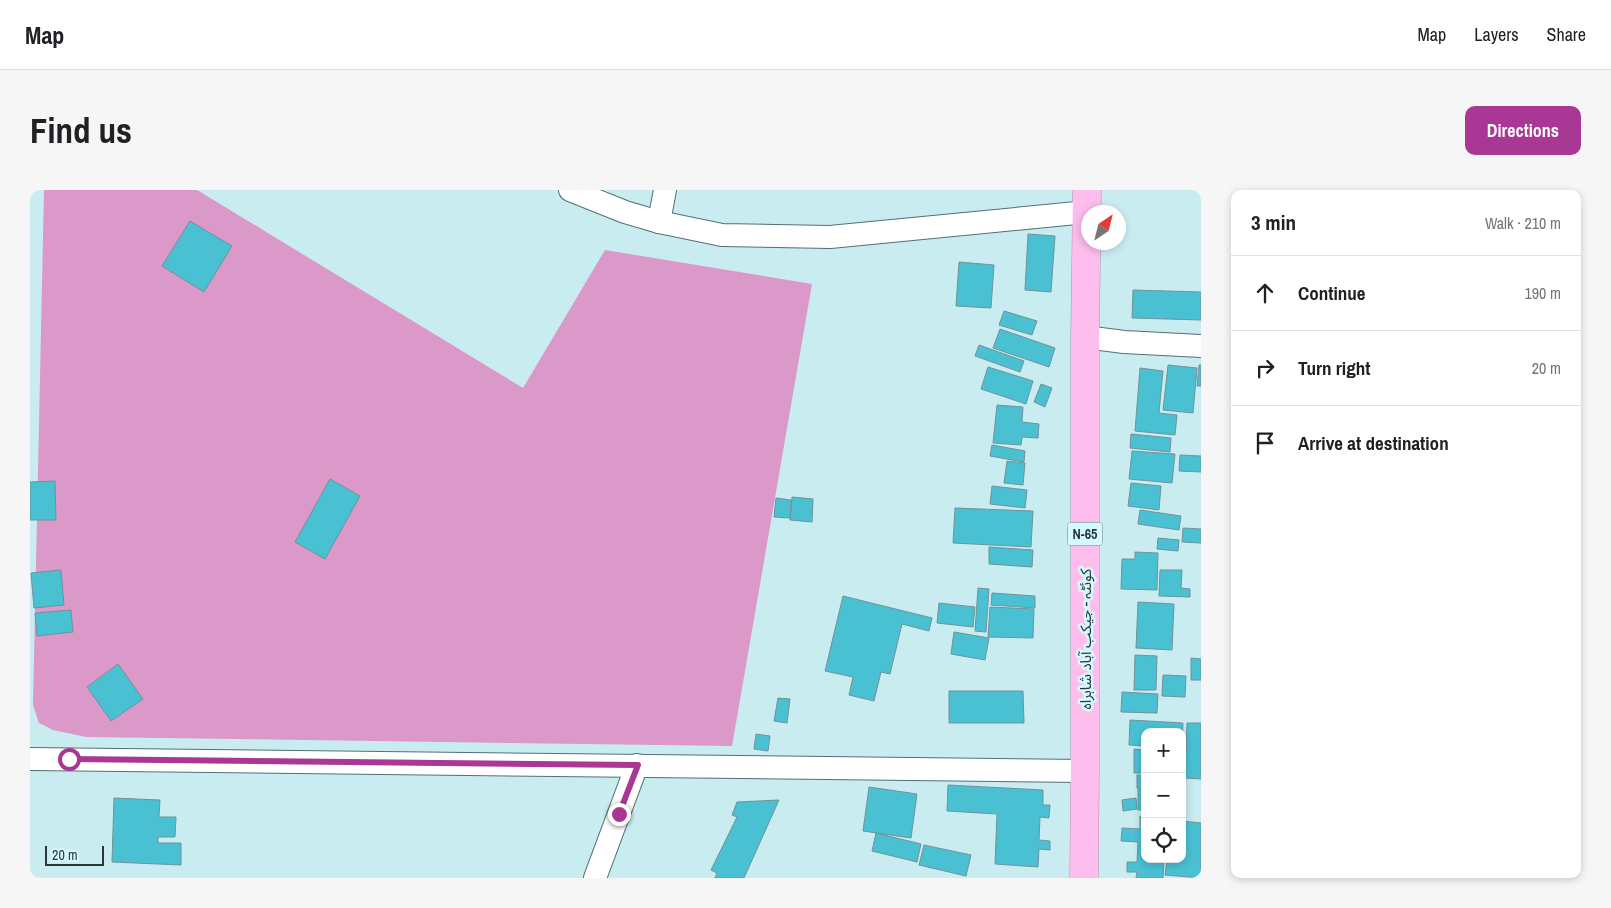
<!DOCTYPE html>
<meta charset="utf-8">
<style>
body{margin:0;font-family:"Archivo Narrow","Noto Sans Arabic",sans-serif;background:#f6f6f6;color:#202124}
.controls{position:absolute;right:15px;bottom:15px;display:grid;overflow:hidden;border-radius:10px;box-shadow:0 2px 8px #0003}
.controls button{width:45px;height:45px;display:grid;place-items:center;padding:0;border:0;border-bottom:1px solid #e0e0e0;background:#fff;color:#202124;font:25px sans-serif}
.compass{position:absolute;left:1051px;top:15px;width:45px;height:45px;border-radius:50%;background:#fff;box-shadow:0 2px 8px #0003;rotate:35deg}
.scale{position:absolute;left:15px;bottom:12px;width:59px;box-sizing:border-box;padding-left:5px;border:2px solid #293739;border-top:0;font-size:14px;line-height:18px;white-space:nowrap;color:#293739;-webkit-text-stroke:4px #d6f9ff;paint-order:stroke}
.stop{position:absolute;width:15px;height:15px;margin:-11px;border:4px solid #a93894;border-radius:50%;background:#fff}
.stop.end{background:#a93894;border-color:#fff;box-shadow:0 1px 5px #0008}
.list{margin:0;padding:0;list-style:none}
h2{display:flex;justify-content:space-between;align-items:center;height:65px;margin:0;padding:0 20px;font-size:21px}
h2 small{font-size:16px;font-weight:400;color:#757577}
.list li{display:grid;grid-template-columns:32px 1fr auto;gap:15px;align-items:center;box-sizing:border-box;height:75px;padding:0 20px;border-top:1px solid #e0e0e0}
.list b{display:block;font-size:19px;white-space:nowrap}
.list em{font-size:16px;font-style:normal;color:#757577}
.icon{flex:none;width:28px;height:28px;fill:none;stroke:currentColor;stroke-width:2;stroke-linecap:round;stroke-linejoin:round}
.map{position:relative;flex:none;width:1171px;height:688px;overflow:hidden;border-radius:10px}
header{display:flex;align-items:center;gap:30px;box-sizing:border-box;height:70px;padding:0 25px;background:#fff;border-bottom:1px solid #e0e0e0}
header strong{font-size:24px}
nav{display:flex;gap:28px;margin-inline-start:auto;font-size:18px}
.intro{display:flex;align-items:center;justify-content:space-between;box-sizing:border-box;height:120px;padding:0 30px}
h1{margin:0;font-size:35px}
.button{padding:12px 22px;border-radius:10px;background:#a93894;color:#fff;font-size:18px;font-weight:700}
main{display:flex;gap:30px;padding:0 30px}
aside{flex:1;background:#fff;border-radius:10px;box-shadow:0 2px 8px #0003}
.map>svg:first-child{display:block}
.pitch{fill:#da99c9}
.building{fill:#49c1d3;stroke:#729298}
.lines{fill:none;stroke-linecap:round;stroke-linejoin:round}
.street-casing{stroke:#527076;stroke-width:24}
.highway-casing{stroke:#b38fae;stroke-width:29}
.street{stroke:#fff;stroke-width:22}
.highway{stroke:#fdbeed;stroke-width:28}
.route{stroke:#a93894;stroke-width:6}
.labels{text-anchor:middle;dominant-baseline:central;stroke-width:5;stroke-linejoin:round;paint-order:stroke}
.shield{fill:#d6f9ff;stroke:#5d7174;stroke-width:1}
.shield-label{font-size:14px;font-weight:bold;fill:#293739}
.street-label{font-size:15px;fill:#293739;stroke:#d6f9ff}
</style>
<header>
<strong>Map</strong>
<nav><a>Map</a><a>Layers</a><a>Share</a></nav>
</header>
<div class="intro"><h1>Find us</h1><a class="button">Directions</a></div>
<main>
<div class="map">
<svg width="1171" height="688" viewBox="0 0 1171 688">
<rect width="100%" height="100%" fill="#c9ecf1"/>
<path class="pitch" d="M 14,0 L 167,0 L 493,198 L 575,60 L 782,94 L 702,556 L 56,547 L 23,540 L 9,533 L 3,515 Z"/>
<g class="building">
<path d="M 160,31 L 202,56 L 174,102 L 132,76 Z"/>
<path d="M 998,44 L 1025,46 L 1021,102 L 995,100 Z"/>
<path d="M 929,72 L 964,75 L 961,118 L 926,116 Z"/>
<path d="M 1103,100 L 1171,102 L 1171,130 L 1102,128 Z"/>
<path d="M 974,121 L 1007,131 L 1002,145 L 969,135 Z"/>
<path d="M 970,139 L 1025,158 L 1019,177 L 963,158 Z"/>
<path d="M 949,155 L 994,171 L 990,182 L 945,166 Z"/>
<path d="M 1138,175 L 1167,178 L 1163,223 L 1133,220 Z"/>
<path d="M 1169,175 L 1171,175 L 1171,196 L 1167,196 Z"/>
<path d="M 958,177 L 1003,191 L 996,214 L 951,199 Z"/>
<path d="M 1110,178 L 1133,181 L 1129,223 L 1147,225 L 1145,245 L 1105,241 Z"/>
<path d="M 1011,194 L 1022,198 L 1015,217 L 1004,212 Z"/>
<path d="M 967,215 L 993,217 L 992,232 L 1009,234 L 1008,248 L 992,247 L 991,255 L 963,253 Z"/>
<path d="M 1101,244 L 1141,248 L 1140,262 L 1100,258 Z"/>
<path d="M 962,255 L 995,261 L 994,272 L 960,266 Z"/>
<path d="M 1102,261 L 1145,264 L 1142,293 L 1099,289 Z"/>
<path d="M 1150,265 L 1171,266 L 1171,282 L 1149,281 Z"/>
<path d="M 977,271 L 995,273 L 993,295 L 974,293 Z"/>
<path d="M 300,289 L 330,306 L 295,369 L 265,352 Z"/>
<path d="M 25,291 L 26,330 L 0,330 L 0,292 Z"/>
<path d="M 1101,293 L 1131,296 L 1129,320 L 1098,316 Z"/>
<path d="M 962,296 L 997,300 L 995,318 L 960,314 Z"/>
<path d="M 762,307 L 783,309 L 782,332 L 760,330 Z"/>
<path d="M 746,308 L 761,310 L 760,328 L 744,327 Z"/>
<path d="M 925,318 L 1003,321 L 1001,357 L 923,353 Z"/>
<path d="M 1110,320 L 1151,326 L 1149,340 L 1108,334 Z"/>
<path d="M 1153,338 L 1171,339 L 1171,353 L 1152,352 Z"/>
<path d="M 1128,348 L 1149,350 L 1148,361 L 1127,359 Z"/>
<path d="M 959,357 L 1003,360 L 1002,377 L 959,374 Z"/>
<path d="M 1105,362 L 1128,363 L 1127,400 L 1091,399 L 1092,369 L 1105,369 Z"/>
<path d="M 31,380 L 34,415 L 4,418 L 1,383 Z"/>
<path d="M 1130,380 L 1152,380 L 1151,398 L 1160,399 L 1160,407 L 1129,406 Z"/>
<path d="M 948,398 L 959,399 L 956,442 L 945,441 Z"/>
<path d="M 962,403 L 1005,406 L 1005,418 L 961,415 Z"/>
<path d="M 813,406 L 902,428 L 899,441 L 872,434 L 860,484 L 851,482 L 844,511 L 819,505 L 823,487 L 795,481 Z"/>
<path d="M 1108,412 L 1144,414 L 1142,460 L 1106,458 Z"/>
<path d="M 909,413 L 945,417 L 943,437 L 907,433 Z"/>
<path d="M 960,417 L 1004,419 L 1003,448 L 958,447 Z"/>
<path d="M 41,420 L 43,442 L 7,446 L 5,423 Z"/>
<path d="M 924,442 L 959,448 L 955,470 L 921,464 Z"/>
<path d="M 1105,465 L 1127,466 L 1126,500 L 1104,500 Z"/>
<path d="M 1161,468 L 1171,469 L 1171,490 L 1161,490 Z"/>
<path d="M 88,474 L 113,509 L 81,531 L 57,497 Z"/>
<path d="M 1133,485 L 1156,486 L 1155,507 L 1132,506 Z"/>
<path d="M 919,501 L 993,501 L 994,533 L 919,533 Z"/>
<path d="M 1092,502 L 1128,504 L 1127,523 L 1091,522 Z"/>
<path d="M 748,508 L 760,509 L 757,533 L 744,531 Z"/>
<path d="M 1100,530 L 1153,533 L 1152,555 L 1152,542 L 1115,542 L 1115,556 L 1099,555 Z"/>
<path d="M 1157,533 L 1171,533 L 1171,589 L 1155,588 Z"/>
<path d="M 726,544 L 740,546 L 738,561 L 724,559 Z"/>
<path d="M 1104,559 L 1115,560 L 1115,583 L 1104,583 Z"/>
<rect x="1107" y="585" width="8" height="13"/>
<path d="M 918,595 L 1013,600 L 1013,615 L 1020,615 L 1019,628 L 1010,627 L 1009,650 L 1020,651 L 1020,660 L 1009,659 L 1008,677 L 965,674 L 967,624 L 917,621 Z"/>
<path d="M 839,597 L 887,604 L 881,648 L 833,641 Z"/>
<rect x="1108" y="599" width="7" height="21"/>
<path d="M 84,608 L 130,610 L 129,627 L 146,627 L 145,647 L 128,647 L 128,653 L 151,653 L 151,675 L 82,672 Z"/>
<path d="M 1106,608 L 1107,619 L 1093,621 L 1092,610 Z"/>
<path d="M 749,610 L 714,688 L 685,688 L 687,683 L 681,680 L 707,627 L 702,625 L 707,612 Z"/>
<path d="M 1110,626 L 1115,626 L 1115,669 L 1134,669 L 1133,688 L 1106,688 L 1107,682 L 1097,682 L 1097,672 L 1107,672 L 1108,652 L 1091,651 L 1092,638 L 1110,639 Z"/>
<path d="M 1152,631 L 1171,633 L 1171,688 L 1135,685 L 1137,669 L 1152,669 Z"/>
<path d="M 846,643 L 891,654 L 887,672 L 842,661 Z"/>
<path d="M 894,655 L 941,665 L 936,686 L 889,675 Z"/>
</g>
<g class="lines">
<defs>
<g id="street">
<path d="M 540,0 L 595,22 L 629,32"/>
<path d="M 635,0 L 629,32 L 692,45 L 800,47 L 1057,22"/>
<path d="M 1055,147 L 1094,152 L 1171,156"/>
<path d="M 0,569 L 1055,581"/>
<path d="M 565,688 L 607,575"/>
</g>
<path id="highway" d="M 1054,688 L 1055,581 L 1055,147 L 1057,0"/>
</defs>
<use href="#street" class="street-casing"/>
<use href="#highway" class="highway-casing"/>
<use href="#street" class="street"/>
<use href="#highway" class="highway"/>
</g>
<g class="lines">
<path class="route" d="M 39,569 L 608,575 L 589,624"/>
</g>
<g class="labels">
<rect class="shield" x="1037.5" y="332.5" width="35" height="23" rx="4"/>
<g class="shield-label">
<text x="1055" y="344">N-65</text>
</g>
<g class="street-label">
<text transform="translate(1055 449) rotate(-90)">کوئٹہ - جیکب آباد شاہراہ</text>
</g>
</g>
</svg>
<div class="controls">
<button>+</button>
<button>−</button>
<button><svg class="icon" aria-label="locate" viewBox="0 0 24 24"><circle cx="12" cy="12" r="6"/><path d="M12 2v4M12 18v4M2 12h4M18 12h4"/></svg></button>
</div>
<svg class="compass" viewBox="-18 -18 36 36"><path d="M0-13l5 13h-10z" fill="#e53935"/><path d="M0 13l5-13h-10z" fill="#757577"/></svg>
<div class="scale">20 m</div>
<div class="stop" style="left:39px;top:569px"></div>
<div class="stop end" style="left:589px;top:624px"></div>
</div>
<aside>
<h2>3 min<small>Walk · 210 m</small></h2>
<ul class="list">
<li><svg class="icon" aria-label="ahead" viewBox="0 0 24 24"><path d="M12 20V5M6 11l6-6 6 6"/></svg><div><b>Continue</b></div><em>190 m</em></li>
<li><svg class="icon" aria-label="right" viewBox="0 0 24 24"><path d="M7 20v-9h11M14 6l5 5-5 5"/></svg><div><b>Turn right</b></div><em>20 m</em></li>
<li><svg class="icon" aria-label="arrive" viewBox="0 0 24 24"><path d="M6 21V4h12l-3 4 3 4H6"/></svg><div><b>Arrive at destination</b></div></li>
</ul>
</aside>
</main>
